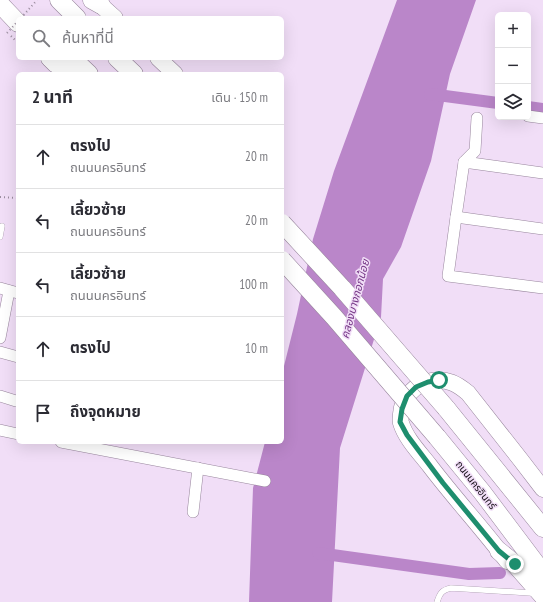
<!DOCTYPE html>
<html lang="th">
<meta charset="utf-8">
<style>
body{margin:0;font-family:"PT Sans Narrow","Noto Sans Thai",sans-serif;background:#f7f7f7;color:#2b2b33}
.controls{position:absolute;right:12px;top:12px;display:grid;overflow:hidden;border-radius:6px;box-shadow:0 4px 16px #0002}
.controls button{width:36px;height:36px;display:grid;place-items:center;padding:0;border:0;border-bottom:1px solid #e1e1e2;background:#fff;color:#2b2b33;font:20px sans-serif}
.stop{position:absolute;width:12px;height:12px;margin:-9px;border:3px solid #1e8e6e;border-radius:50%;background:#fff}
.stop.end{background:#1e8e6e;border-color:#fff;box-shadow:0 1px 4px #0008}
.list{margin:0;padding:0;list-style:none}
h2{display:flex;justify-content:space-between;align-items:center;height:52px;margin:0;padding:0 16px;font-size:17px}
h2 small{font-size:13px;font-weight:400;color:#7c7c81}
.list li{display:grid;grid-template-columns:26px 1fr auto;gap:12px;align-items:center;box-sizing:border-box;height:64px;padding:0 16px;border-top:1px solid #e1e1e2}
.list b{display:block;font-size:15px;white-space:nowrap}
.list p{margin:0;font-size:13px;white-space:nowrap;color:#7c7c81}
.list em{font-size:13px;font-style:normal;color:#7c7c81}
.icon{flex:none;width:22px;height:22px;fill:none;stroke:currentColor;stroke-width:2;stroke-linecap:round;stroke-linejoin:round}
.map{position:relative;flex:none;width:543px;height:602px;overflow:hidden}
.search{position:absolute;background:#fff;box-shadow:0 4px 16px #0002;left:16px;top:16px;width:268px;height:44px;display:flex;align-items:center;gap:10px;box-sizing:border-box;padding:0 14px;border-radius:6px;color:#7c7c81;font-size:15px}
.panel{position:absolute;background:#fff;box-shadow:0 4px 16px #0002;left:16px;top:72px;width:268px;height:372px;border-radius:6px}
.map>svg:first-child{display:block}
.water{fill:#ba86c9}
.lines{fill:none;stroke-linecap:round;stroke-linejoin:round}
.canal{stroke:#ba86c9;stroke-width:12}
.service-casing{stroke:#98869d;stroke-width:6}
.minor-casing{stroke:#98869d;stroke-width:12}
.secondary-casing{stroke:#98869d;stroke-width:17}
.primary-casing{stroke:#98869d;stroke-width:19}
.path{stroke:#9a8c9e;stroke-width:2;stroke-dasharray:1 3;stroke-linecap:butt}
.service{stroke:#fff;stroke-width:5.5}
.minor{stroke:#fff;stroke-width:11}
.secondary{stroke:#fff;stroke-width:16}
.primary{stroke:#fff;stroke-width:18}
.primary-bridge-casing{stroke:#98869d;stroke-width:19;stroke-linecap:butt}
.path-bridge{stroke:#9a8c9e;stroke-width:2;stroke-dasharray:1 3;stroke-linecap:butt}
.primary-bridge{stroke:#fff;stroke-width:18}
.route{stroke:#1e8e6e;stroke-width:5}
.labels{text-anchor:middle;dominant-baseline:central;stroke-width:3;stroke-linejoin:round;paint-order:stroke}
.street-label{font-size:10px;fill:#171119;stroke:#f1def7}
.water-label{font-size:11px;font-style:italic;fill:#743585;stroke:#f1def7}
</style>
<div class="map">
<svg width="543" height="602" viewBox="0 0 543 602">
<rect width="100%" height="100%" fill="#f1def7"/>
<path class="water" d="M 397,0 L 476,0 L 450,74 L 431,161 L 401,247 L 383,279 L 381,317 L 340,448 L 332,602 L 249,602 L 253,488 L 265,442 L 282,442 L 282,374 L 297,314 L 313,239 L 334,171 Z"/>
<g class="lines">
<g class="canal">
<path d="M 430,94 L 498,103"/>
<path d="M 528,107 L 543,109"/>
<path d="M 318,553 L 469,574 L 500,573"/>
</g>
<defs>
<g id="service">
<path d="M 0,237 L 2,226"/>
<path d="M 437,602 C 440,593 442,590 451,588 L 531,593"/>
</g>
<g id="minor">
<path d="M 528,116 L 543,118"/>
<path d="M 464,162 L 475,151 L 477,118"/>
<path d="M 456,217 L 464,162 L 543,173"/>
<path d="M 543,229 L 456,217 L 448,276 L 543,288"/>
<path d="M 0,288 L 18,293"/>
<path d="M 0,338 L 9,291"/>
<path d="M 0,352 L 18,357"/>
<path d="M 0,396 L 16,401"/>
<path d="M 0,430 L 18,434"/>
<path d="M 61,442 L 265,481"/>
<path d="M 193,512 L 198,468"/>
</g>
<g id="secondary">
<path d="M 95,0 L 115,18"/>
<path d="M 49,58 L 67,74"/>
<path d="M 158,58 L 175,74"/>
<path d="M 507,561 C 483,529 455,499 430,466 C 420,453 406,439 401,423 C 400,421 401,417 401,414 C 402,398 415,383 432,381 C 448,379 456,383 468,393 L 520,459 L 543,489"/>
</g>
<g id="primary">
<path d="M 59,0 L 77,18"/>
<path d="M 92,0 L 101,5"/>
<path d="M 0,4 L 18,23"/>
<path d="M 50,58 L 56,64"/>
<path d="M 72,58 L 89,74"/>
<path d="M 117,58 L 134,74"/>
<path d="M 446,408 L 543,528"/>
<path d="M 437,437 L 482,492 L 543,573"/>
<path d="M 499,551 L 515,564 L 543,596"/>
</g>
</defs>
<use href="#service" class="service-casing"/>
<use href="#minor" class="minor-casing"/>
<use href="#secondary" class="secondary-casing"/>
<use href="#primary" class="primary-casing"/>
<g class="path">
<path d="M 11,36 L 18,43"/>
<path d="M 0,197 L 18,198"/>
</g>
<use href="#service" class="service"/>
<use href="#minor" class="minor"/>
<use href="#secondary" class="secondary"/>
<use href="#primary" class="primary"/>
<defs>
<g id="primary-bridge">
<path d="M 282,223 L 342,288 L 446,408"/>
<path d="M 282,260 L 334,317 L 437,437"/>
</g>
</defs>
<use href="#primary-bridge" class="primary-bridge-casing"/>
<g class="path-bridge">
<path d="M 21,18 L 37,0"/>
<path d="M 7,33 L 18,21"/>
</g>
<use href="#primary-bridge" class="primary-bridge"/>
</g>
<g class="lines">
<path class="route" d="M 439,380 L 428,382 L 416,387 L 407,396 L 402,409 L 400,422 L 407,435 L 443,483 L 499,551 L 515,564"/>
</g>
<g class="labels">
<g class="street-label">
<text transform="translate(476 485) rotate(52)">ถนนนครอินทร์</text>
</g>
<g class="water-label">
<text transform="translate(355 299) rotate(-75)">คลองบางกอกน้อย</text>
</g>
</g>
</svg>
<div class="controls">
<button>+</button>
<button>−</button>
<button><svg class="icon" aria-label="layers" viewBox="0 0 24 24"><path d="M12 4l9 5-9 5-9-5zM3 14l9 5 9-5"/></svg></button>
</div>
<div class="stop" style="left:439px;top:380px"></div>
<div class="stop end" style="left:515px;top:564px"></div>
<div class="search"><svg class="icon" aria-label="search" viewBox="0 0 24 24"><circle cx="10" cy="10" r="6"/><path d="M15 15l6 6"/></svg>ค้นหาที่นี่</div>
<section class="panel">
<h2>2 นาที<small>เดิน · 150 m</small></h2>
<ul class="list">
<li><svg class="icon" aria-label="ahead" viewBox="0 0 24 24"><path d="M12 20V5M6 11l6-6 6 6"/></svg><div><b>ตรงไป</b><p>ถนนนครอินทร์</p></div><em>20 m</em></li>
<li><svg class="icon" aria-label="left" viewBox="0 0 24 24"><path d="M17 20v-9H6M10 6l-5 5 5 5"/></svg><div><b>เลี้ยวซ้าย</b><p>ถนนนครอินทร์</p></div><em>20 m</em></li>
<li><svg class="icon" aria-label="left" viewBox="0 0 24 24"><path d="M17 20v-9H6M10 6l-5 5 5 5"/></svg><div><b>เลี้ยวซ้าย</b><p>ถนนนครอินทร์</p></div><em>100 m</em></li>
<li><svg class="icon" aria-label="ahead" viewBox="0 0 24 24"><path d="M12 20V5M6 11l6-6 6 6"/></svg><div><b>ตรงไป</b></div><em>10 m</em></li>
<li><svg class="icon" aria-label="arrive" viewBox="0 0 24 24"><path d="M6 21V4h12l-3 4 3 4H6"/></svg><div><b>ถึงจุดหมาย</b></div></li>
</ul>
</section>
</div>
